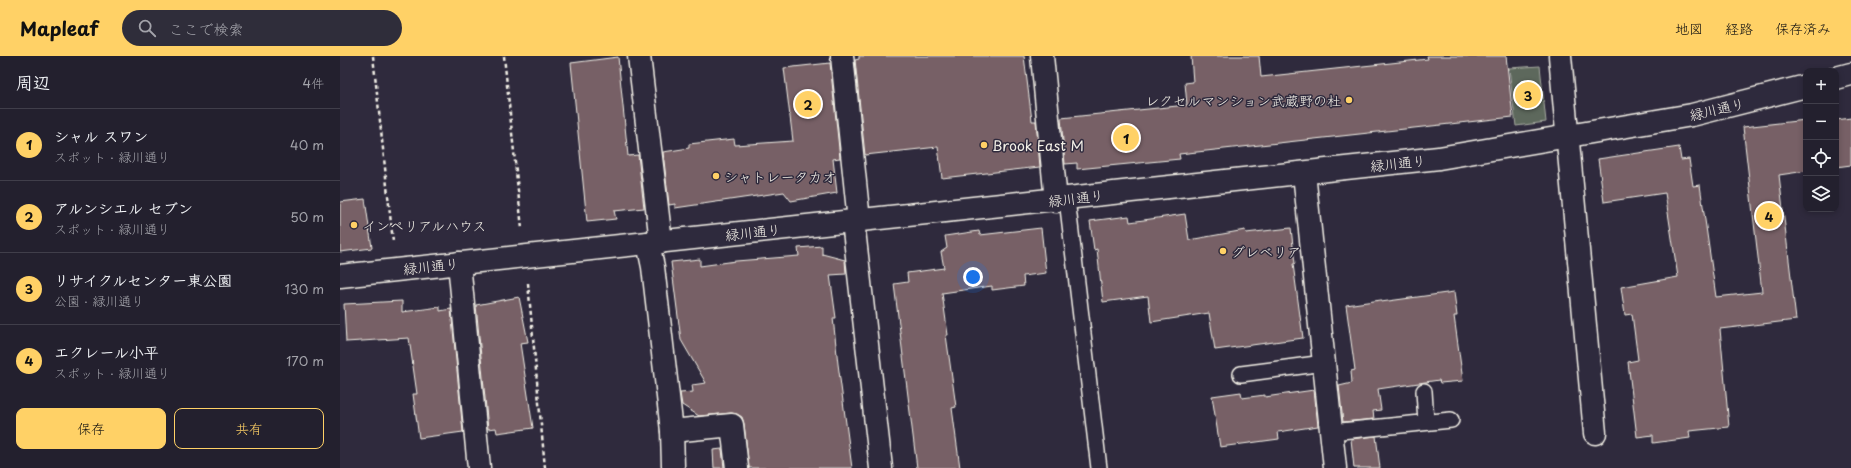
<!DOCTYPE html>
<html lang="ja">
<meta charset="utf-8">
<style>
body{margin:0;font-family:"Playpen Sans","Klee One",sans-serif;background:#2f2d3a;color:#f1f3f6}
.controls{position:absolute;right:12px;top:12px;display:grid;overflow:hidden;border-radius:8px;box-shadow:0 2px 6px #0003}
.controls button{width:36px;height:36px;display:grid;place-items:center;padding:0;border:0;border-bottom:1px solid #403e4a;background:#23202e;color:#f1f3f6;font:20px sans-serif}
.you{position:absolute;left:633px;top:221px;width:14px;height:14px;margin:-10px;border:3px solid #fff;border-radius:50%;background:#1a73e8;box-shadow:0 0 0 6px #1a73e833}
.badge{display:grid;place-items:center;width:26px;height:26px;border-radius:50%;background:#ffd166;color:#111;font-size:13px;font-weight:700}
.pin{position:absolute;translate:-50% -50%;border:2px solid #fff;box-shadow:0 1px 4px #0006}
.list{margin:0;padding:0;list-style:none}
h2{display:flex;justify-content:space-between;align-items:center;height:52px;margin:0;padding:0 16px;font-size:17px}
h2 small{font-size:13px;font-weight:400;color:#a3a3aa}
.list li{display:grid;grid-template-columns:26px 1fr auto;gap:12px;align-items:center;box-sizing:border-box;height:72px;padding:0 16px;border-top:1px solid #403e4a}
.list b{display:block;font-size:15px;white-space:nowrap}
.list p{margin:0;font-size:13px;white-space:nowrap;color:#a3a3aa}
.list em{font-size:13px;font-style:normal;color:#a3a3aa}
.actions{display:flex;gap:8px;padding:12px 16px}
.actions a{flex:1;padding:9px 0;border:1px solid #ffd166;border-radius:8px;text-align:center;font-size:14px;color:#ffd166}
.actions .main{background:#ffd166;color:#111}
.icon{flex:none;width:22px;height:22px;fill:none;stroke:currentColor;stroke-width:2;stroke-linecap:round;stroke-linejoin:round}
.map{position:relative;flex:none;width:1511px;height:412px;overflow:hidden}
header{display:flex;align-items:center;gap:24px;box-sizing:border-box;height:56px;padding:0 20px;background:#ffd166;color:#111}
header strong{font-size:19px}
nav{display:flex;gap:22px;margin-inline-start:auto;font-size:14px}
.search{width:280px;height:36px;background:#2f2d3a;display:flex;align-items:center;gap:10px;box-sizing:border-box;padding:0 14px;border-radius:22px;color:#a3a3aa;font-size:15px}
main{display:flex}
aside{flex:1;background:#23202e}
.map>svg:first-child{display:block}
.green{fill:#5d685c;stroke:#a8aca2}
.building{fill:#776166;stroke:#f4f1e8}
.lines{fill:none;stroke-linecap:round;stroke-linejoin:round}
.lane-casing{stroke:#f4f1e8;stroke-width:18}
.street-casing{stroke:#f4f1e8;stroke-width:25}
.secondary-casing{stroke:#f4f1e8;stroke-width:25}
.path{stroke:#f4f1e8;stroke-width:2.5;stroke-dasharray:4 3;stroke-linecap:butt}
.lane{stroke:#2f2a3d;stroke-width:15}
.street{stroke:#2f2a3d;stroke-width:22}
.secondary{stroke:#2f2a3d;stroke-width:22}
.poi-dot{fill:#ffd166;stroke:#2f2a3d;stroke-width:1.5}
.labels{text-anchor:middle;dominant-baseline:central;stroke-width:3;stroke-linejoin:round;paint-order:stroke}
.poi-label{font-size:14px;fill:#f4f1e8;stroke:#2f2a3d;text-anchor:start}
.street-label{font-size:14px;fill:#f4f1e8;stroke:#2f2a3d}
</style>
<header>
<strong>Mapleaf</strong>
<div class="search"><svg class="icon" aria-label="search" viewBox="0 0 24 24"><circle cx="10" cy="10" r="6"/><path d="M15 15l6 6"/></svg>ここで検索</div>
<nav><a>地図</a><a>経路</a><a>保存済み</a></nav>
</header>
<main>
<aside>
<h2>周辺<small>4件</small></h2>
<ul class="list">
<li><span class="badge">1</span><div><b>シャル スワン</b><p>スポット · 緑川通り</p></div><em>40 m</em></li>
<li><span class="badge">2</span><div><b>アルンシエル セブン</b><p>スポット · 緑川通り</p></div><em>50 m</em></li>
<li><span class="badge">3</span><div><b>リサイクルセンター東公園</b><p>公園 · 緑川通り</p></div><em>130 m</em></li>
<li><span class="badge">4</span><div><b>エクレール小平</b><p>スポット · 緑川通り</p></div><em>170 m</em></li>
</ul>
<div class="actions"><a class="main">保存</a><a>共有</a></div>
</aside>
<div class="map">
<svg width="1511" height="412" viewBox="0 0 1511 412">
<rect width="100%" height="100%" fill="#2f2a3d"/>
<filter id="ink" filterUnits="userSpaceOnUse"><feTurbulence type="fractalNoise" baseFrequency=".025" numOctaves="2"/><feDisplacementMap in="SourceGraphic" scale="8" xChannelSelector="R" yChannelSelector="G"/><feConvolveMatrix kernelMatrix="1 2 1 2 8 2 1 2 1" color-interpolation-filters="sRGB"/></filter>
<g filter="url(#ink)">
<path class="green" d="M 1200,10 L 1206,66 L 1176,70 L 1169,12 Z"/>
<g class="building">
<path d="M 519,0 L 684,0 L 692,65 L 696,65 L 700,111 L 602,122 L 598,91 L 525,99 L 515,4 L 519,3 Z"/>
<path d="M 851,0 L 919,0 L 921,21 L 1088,3 L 1087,0 L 1166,0 L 1173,61 L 839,98 L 840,103 L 737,113 L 737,107 L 725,108 L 721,62 L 847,49 L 845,27 L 853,26 Z"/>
<path d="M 278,1 L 288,100 L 298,99 L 304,152 L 274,155 L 276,163 L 247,166 L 231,7 Z"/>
<path d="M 490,7 L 500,102 L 493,103 L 497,137 L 451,145 L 444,136 L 335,152 L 335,148 L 329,149 L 323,96 L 349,92 L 349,88 L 394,83 L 395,89 L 453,85 L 444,12 Z"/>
<path d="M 1511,62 L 1511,109 L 1496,111 L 1496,64 Z"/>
<path d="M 1466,64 L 1466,115 L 1439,119 L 1456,264 L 1380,273 L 1389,371 L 1349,375 L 1350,382 L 1313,387 L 1313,379 L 1297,381 L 1288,306 L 1298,304 L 1292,258 L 1285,259 L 1281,231 L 1338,221 L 1325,137 L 1264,146 L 1258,103 L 1339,91 L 1341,104 L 1349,103 L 1353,130 L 1360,129 L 1376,241 L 1422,236 L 1403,71 Z"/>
<path d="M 25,143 L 32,192 L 0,196 L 0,146 Z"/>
<path d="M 845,158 L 849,184 L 905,174 L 906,177 L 951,172 L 955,208 L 953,208 L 963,282 L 875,294 L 869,257 L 811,266 L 808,240 L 763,246 L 757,193 L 754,194 L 750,165 L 789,160 L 790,166 Z"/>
<path d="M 701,172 L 706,217 L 683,220 L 684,230 L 652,234 L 652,230 L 602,237 L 608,279 L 606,279 L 616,351 L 612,352 L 620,412 L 577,412 L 554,228 L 568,226 L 567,217 L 604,212 L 601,196 L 607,192 L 605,180 L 639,175 L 640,179 Z"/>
<path d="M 482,190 L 482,198 L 505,204 L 506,218 L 490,219 L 496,262 L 493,262 L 498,308 L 512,412 L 409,412 L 404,368 L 402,361 L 397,358 L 391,357 L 359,360 L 342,349 L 340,337 L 353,336 L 352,329 L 366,327 L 341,284 L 331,206 L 360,203 L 360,210 L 396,205 L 459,200 L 458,192 Z"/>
<path d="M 1114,236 L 1117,260 L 1114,260 L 1123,325 L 1100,327 L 1099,324 L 1038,333 L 1041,354 L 1033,355 L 1034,363 L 1003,366 L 999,330 L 1012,327 L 1011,315 L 1015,314 L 1006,249 L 1041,244 L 1041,246 Z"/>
<path d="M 179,241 L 188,286 L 180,287 L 193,372 L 157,377 L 156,372 L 148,373 L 136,249 Z"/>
<path d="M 62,245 L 62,256 L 100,251 L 100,255 L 111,253 L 123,376 L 79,382 L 73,338 L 77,338 L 69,282 L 6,286 L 4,248 Z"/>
<path d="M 974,334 L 978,370 L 938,376 L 939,383 L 880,391 L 872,340 L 901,336 L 902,342 L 925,339 L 925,341 Z"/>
<path d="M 1036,380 L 1040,412 L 1014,412 L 1011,383 Z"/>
<path d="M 382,393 L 384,412 L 374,412 L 373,394 Z"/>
</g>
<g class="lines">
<defs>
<g id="lane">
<path d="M 727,143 L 759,412"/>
<path d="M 901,318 L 984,307"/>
<path d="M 1084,335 L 1086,366"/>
<path d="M 991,376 L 1111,364"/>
</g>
<g id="street">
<path d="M 299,0 L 321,186"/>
<path d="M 502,0 L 519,165"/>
<path d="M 702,0 L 716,145"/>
<path d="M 1220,0 L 1255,377"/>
<path d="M 964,117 L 995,412"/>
<path d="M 513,165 L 541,412"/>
<path d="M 308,187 L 313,211 L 332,375 L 333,410"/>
<path d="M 119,207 L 139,412"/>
<path d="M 332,375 L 392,369 L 397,412"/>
</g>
<g id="secondary">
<path d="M 1496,22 L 1511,18"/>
<path d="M 0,220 L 1099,102 L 1352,59 L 1466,30"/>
</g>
</defs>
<use href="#lane" class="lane-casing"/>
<use href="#street" class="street-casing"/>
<use href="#secondary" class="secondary-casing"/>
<g class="path">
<path d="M 33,0 L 53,186"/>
<path d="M 164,0 L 182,173"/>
<path d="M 188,227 L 205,412"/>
</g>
<use href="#lane" class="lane"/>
<use href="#street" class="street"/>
<use href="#secondary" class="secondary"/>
</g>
</g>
<g class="poi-dot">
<circle cx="1009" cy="44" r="4"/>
<circle cx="644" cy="89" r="4"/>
<circle cx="376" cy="120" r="4"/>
<circle cx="14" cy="169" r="4"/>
<circle cx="883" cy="195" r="4"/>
</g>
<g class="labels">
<g class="poi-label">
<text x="1001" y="44" text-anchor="end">レクセルマンション武蔵野の杜</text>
<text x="652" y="89">Brook East M</text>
<text x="384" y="120">シャトレータカオ</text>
<text x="22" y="169">インペリアルハウス</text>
<text x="891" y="195">グレベリア</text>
</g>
<g class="street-label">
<text transform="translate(1377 53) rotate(-13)">緑川通り</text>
<text transform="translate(1058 107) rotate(-6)">緑川通り</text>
<text transform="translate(736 142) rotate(-7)">緑川通り</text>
<text transform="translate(413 176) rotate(-6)">緑川通り</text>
<text transform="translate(91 210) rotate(-6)">緑川通り</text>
</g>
</g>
</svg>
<div class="controls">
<button>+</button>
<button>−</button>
<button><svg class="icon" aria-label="locate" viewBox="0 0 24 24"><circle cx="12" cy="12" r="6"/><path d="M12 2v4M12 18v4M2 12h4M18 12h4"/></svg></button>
<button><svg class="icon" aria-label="layers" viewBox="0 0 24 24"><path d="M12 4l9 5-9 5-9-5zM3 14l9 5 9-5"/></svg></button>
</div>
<div class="you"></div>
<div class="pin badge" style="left:786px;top:82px">1</div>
<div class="pin badge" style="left:468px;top:48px">2</div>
<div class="pin badge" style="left:1188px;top:39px">3</div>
<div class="pin badge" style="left:1429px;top:160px">4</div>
</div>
</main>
